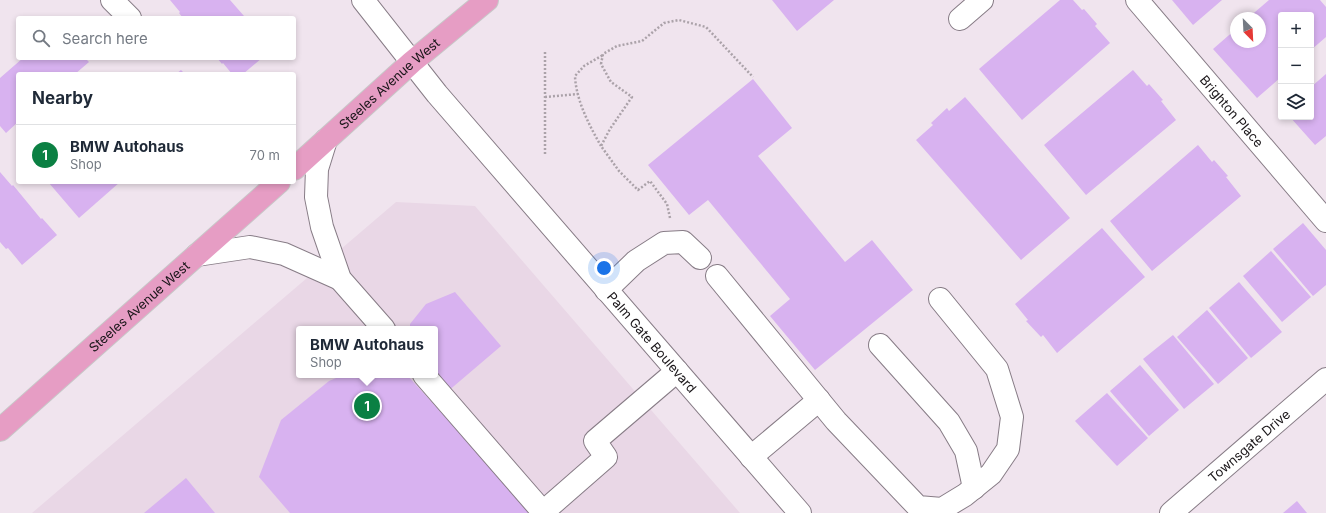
<!DOCTYPE html>
<meta charset="utf-8">
<style>
body{margin:0;font-family:Inter,sans-serif;background:#f2f2f3;color:#1f2937}
.controls{position:absolute;right:12px;top:12px;display:grid;overflow:hidden;border-radius:4px;box-shadow:0 2px 6px #0003}
.controls button{width:36px;height:36px;display:grid;place-items:center;padding:0;border:0;border-bottom:1px solid #e0e1e3;background:#fff;color:#1f2937;font:20px sans-serif}
.compass{position:absolute;left:1230px;top:12px;width:36px;height:36px;border-radius:50%;background:#fff;box-shadow:0 2px 6px #0003;rotate:156deg}
.you{position:absolute;left:604px;top:268px;width:14px;height:14px;margin:-10px;border:3px solid #fff;border-radius:50%;background:#1a73e8;box-shadow:0 0 0 6px #1a73e833}
.badge{display:grid;place-items:center;width:26px;height:26px;border-radius:50%;background:#0b8043;color:#fff;font-size:13px;font-weight:700}
.pin{position:absolute;translate:-50% -50%;border:2px solid #fff;box-shadow:0 1px 4px #0006}
.popup{position:absolute;left:296px;top:326px;width:142px;height:52px;box-sizing:border-box;display:grid;place-content:center;border-radius:4px;background:#fff;filter:drop-shadow(0 1px 3px #0005);font-size:13px;white-space:nowrap;color:#747a83}
.popup b{font-size:15px;color:#1f2937}
.popup::after{content:'';position:absolute;left:50%;top:100%;margin-left:-8px;border:8px solid transparent;border-top-color:#fff}
.list{margin:0;padding:0;list-style:none}
h2{display:flex;justify-content:space-between;align-items:center;height:52px;margin:0;padding:0 16px;font-size:17px}
h2 small{font-size:13px;font-weight:400;color:#747a83}
.list li{display:grid;grid-template-columns:26px 1fr auto;gap:12px;align-items:center;box-sizing:border-box;height:60px;padding:0 16px;border-top:1px solid #e0e1e3}
.list b{display:block;font-size:15px;white-space:nowrap}
.list p{margin:0;font-size:13px;white-space:nowrap;color:#747a83}
.list em{font-size:13px;font-style:normal;color:#747a83}
.icon{flex:none;width:22px;height:22px;fill:none;stroke:currentColor;stroke-width:2;stroke-linecap:round;stroke-linejoin:round}
.map{position:relative;flex:none;width:1326px;height:513px;overflow:hidden}
.search{position:absolute;background:#fff;box-shadow:0 2px 6px #0003;left:16px;top:16px;width:280px;height:44px;display:flex;align-items:center;gap:10px;box-sizing:border-box;padding:0 14px;border-radius:4px;color:#747a83;font-size:15px}
.panel{position:absolute;background:#fff;box-shadow:0 2px 6px #0003;left:16px;top:72px;width:280px;height:112px;border-radius:4px}
.map>svg:first-child{display:block}
.built{fill:#e9d7e6;fill-rule:evenodd}
.building{fill:#d8b2f0}
.lines{fill:none;stroke-linecap:round;stroke-linejoin:round}
.minor-casing{stroke:#877c86;stroke-width:24}
.major-casing{stroke:#c8c7c8;stroke-width:24}
.path{stroke:#aba2a9;stroke-width:2.5;stroke-dasharray:2 2;stroke-linecap:butt}
.minor{stroke:#fff;stroke-width:22}
.major{stroke:#e69dc4;stroke-width:22}
.labels{text-anchor:middle;dominant-baseline:central;stroke-width:3.5;stroke-linejoin:round;paint-order:stroke}
.street-label{font-size:13px;fill:#191518;stroke:#f0e4ee}
</style>
<div class="map">
<svg width="1326" height="513" viewBox="0 0 1326 513">
<rect width="100%" height="100%" fill="#f0e4ee"/>
<path class="built" d="M 396,202 L 475,206 L 740,513 L 32,513 ZM 299,329 L 435,329 L 435,375 L 299,375 Z"/>
<g class="building">
<path d="M 170,0 L 230,0 L 244,16 L 242,18 L 183,18 L 179,13 L 180,12 Z"/>
<path d="M 772,0 L 834,0 L 797,31 Z"/>
<path d="M 1060,0 L 1073,0 L 1082,10 L 1084,9 L 1097,24 L 1095,26 L 1110,43 L 1022,120 L 979,69 Z"/>
<path d="M 1172,0 L 1222,0 L 1193,25 Z"/>
<path d="M 1269,0 L 1320,0 L 1326,7 L 1326,37 L 1311,50 L 1311,15 L 1281,15 L 1281,77 L 1257,98 L 1213,49 L 1236,29 L 1236,42 L 1260,42 L 1260,18 L 1248,18 Z"/>
<path d="M 23,58 L 85,58 L 89,62 L 75,74 L 18,74 L 18,122 L 6,133 L 0,126 L 0,78 Z"/>
<path d="M 217,58 L 262,58 L 243,74 L 232,74 L 223,63 L 222,64 Z"/>
<path d="M 181,70 L 185,74 L 176,74 Z"/>
<path d="M 1133,70 L 1147,86 L 1149,84 L 1163,100 L 1161,101 L 1176,120 L 1086,195 L 1044,145 Z"/>
<path d="M 1326,74 L 1326,136 L 1315,145 L 1290,117 L 1311,117 L 1311,87 Z"/>
<path d="M 753,79 L 792,128 L 758,156 L 845,262 L 872,240 L 913,290 L 815,370 L 770,316 L 790,299 L 708,200 L 689,215 L 648,165 Z"/>
<path d="M 965,97 L 1070,218 L 1021,260 L 916,140 L 933,125 L 931,123 L 947,108 L 949,111 Z"/>
<path d="M 1198,145 L 1212,162 L 1214,160 L 1228,176 L 1226,177 L 1241,196 L 1152,271 L 1110,221 Z"/>
<path d="M 0,172 L 12,186 L 13,185 L 41,219 L 42,218 L 57,235 L 22,265 L 8,248 L 6,249 L 0,242 Z"/>
<path d="M 50,182 L 120,182 L 79,218 L 49,183 Z"/>
<path d="M 1303,223 L 1326,250 L 1326,285 L 1313,296 L 1273,249 Z"/>
<path d="M 1102,228 L 1145,277 L 1057,353 L 1043,335 L 1041,337 L 1026,321 L 1028,320 L 1015,304 Z"/>
<path d="M 1271,251 L 1311,297 L 1282,322 L 1243,276 Z"/>
<path d="M 1239,282 L 1282,332 L 1251,358 L 1209,308 Z"/>
<path d="M 455,292 L 501,346 L 447,392 L 435,375 L 435,329 L 410,329 L 410,324 L 426,304 Z"/>
<path d="M 1207,310 L 1248,358 L 1218,384 L 1177,337 Z"/>
<path d="M 1173,335 L 1214,384 L 1184,409 L 1143,359 Z"/>
<path d="M 1140,365 L 1179,410 L 1149,436 L 1110,391 Z"/>
<path d="M 343,375 L 407,375 L 533,513 L 290,513 L 259,477 L 281,420 L 329,381 Z"/>
<path d="M 1107,393 L 1148,438 L 1117,466 L 1075,421 Z"/>
<path d="M 186,478 L 215,513 L 144,513 Z"/>
<path d="M 1297,501 L 1307,513 L 1283,513 Z"/>
</g>
<g class="lines">
<defs>
<g id="minor">
<path d="M 112,0 L 130,18"/>
<path id="s1" d="M 363,0 L 437,94 L 800,513"/>
<path id="s2" d="M 1137,0 L 1326,221"/>
<path d="M 960,19 L 982,0"/>
<path d="M 326,140 L 317,169 L 316,197 L 322,227 L 340,279 L 384,329"/>
<path d="M 197,255 L 250,247 L 284,254 L 340,279"/>
<path d="M 717,276 L 836,421 L 918,507 L 942,509 L 965,495 L 991,474 L 1008,449 L 1012,417 L 997,369 L 940,299"/>
<path d="M 606,290 L 636,261 L 664,243 L 683,242 L 700,258"/>
<path d="M 880,345 L 949,422 L 966,451 L 974,488"/>
<path d="M 424,375 L 543,512 L 606,457 L 595,441 L 677,371"/>
<path d="M 751,457 L 819,400"/>
<path id="s3" d="M 1171,513 L 1326,379"/>
</g>
<g id="major">
<path id="s4" d="M 294,169 L 412,62 L 487,0"/>
<path id="s5" d="M 0,430 L 279,182"/>
</g>
</defs>
<use href="#minor" class="minor-casing"/>
<use href="#major" class="major-casing"/>
<g class="path">
<path d="M 545,97 L 578,94"/>
<path d="M 601,146 C 589,125 576,100 575,76 L 584,66 L 603,55"/>
<path d="M 545,154 L 545,51"/>
<path d="M 670,218 L 667,204 L 650,181 L 638,190 L 619,171 L 601,146 L 610,129 L 632,97 L 611,82 L 601,64 L 603,54 L 617,46 L 642,41 L 664,23 L 679,20 L 706,27 L 753,77"/>
</g>
<use href="#minor" class="minor"/>
<use href="#major" class="major"/>
</g>
<g class="labels">
<g class="street-label">
<text stroke="none"><textPath href="#s4" startOffset="128">Steeles Avenue West</textPath></text>
<text stroke="none"><textPath href="#s2" startOffset="146">Brighton Place</textPath></text>
<text stroke="none"><textPath href="#s5" startOffset="186">Steeles Avenue West</textPath></text>
<text stroke="none"><textPath href="#s1" startOffset="448">Palm Gate Boulevard</textPath></text>
<text stroke="none"><textPath href="#s3" startOffset="103">Townsgate Drive</textPath></text>
</g>
</g>
</svg>
<div class="controls">
<button>+</button>
<button>−</button>
<button><svg class="icon" aria-label="layers" viewBox="0 0 24 24"><path d="M12 4l9 5-9 5-9-5zM3 14l9 5 9-5"/></svg></button>
</div>
<svg class="compass" viewBox="-18 -18 36 36"><path d="M0-13l5 13h-10z" fill="#e53935"/><path d="M0 13l5-13h-10z" fill="#747a83"/></svg>
<div class="you"></div>
<div class="pin badge" style="left:367px;top:406px">1</div>
<div class="popup"><b>BMW Autohaus</b>Shop</div>
<div class="search"><svg class="icon" aria-label="search" viewBox="0 0 24 24"><circle cx="10" cy="10" r="6"/><path d="M15 15l6 6"/></svg>Search here</div>
<section class="panel">
<h2>Nearby<small></small></h2>
<ul class="list">
<li><span class="badge">1</span><div><b>BMW Autohaus</b><p>Shop</p></div><em>70 m</em></li>
</ul>
</section>
</div>
